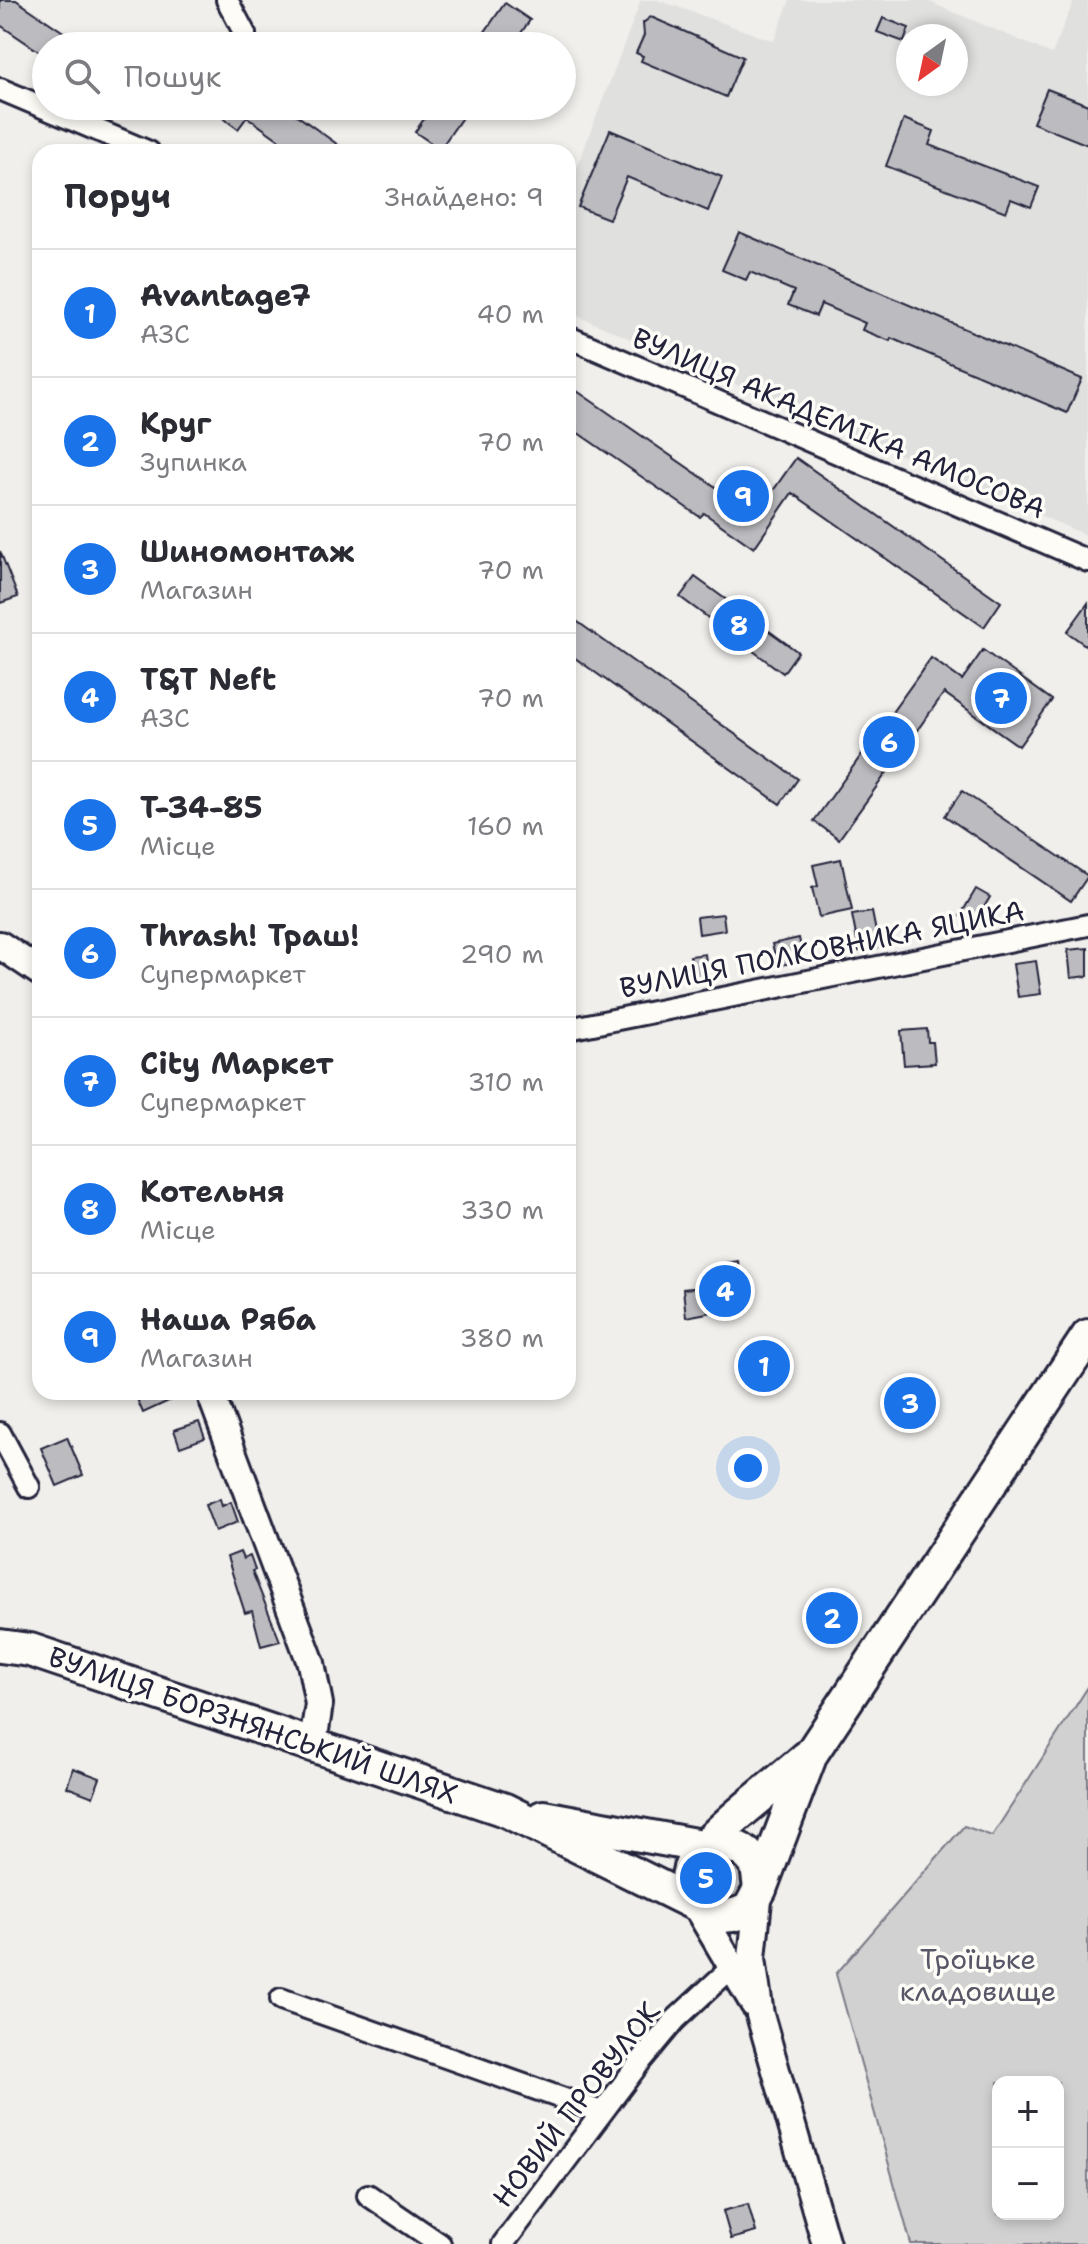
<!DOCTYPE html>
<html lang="uk">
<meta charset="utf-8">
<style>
body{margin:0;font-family:"Shantell Sans",sans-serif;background:#f2f2f3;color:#2b2b33}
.controls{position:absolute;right:24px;bottom:24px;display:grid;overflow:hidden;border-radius:16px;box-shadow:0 4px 12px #0003}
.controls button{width:72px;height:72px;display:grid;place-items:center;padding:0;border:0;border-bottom:2px solid #e1e1e2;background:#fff;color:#2b2b33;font:40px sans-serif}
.compass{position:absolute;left:896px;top:24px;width:72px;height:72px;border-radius:50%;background:#fff;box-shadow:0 4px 12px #0003;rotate:213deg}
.you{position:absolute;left:748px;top:1468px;width:28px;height:28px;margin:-20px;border:6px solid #fff;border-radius:50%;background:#1a73e8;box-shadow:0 0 0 12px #1a73e833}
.badge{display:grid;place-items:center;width:52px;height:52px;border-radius:50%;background:#1a73e8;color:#fff;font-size:26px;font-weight:700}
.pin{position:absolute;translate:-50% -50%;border:4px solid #fff;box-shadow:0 2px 8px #0006}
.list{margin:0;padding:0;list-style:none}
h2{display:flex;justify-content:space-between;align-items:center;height:104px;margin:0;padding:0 32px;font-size:34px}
h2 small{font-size:26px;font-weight:400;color:#7c7c81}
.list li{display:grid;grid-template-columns:52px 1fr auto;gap:24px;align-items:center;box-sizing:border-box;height:128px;padding:0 32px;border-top:2px solid #e1e1e2}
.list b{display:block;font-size:30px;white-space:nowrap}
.list p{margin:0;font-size:26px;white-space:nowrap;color:#7c7c81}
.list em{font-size:26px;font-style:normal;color:#7c7c81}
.icon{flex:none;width:44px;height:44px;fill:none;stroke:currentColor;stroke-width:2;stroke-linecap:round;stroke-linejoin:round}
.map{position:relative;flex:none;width:1088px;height:2244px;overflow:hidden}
.search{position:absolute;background:#fff;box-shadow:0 4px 12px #0003;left:32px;top:32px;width:544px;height:88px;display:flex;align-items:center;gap:20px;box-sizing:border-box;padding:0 28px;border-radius:44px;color:#7c7c81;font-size:30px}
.panel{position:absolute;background:#fff;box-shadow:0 4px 12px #0003;left:32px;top:144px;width:544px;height:1256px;border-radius:24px}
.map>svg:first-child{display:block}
.built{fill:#e0e0df;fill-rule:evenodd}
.green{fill:#d2d1d1;stroke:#7a7a86;stroke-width:2;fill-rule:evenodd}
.building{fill:#bcbcc0;stroke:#22223b;stroke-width:2}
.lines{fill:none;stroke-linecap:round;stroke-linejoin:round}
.minor-casing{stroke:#22223b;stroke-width:26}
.tertiary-casing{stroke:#22223b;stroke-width:32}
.primary-casing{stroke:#22223b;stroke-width:38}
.minor{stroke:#fdfcf7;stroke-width:20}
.tertiary{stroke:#fdfcf7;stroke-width:26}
.primary{stroke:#fdfcf7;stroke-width:32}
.labels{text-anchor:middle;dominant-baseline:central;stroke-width:7;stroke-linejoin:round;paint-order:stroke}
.street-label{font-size:28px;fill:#22223b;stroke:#fdfcf7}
.park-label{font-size:28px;fill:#575768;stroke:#fdfcf7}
</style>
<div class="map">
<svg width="1088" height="2244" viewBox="0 0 1088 2244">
<rect width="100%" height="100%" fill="#f0efec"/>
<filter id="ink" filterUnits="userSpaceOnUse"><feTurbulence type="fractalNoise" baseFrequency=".0125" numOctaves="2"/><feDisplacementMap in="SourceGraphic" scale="16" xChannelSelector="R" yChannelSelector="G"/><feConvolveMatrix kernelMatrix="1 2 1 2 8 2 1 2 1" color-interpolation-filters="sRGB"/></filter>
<g filter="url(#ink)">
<path class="built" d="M 641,0 L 658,0 L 774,41 L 790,0 L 925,0 L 1052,54 L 1074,0 L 1088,0 L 1088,536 L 568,312 L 568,191 ZM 908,36 L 956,36 L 956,84 L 908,84 Z"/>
<g class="green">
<path d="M 1088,1687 L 1088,2244 L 911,2244 L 836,1974 L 964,1826 L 992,1836 ZM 998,2082 L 1058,2082 L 1058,2214 L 998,2214 Z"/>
<path d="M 727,1854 L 749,1874 L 740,1901 L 708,1902 L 698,1871 L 703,1863 Z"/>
</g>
<g class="building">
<path d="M 0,0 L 16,0 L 84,46 L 46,46 L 46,56 L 0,25 Z"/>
<path d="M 505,3 L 530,20 L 512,46 L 475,46 Z"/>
<path d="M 651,17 L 743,57 L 726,97 L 641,61 L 643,56 L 636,53 L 644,35 L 643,23 Z"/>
<path d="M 883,18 L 909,28 L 904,42 L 877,32 Z"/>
<path d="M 1047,89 L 1088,105 L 1088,145 L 1033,123 Z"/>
<path d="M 207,106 L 284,106 L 348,152 L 296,152 L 247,117 L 238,129 Z"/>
<path d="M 433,106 L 470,106 L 440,149 L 415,132 Z"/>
<path d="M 904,119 L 934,131 L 929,145 L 1039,187 L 1031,207 L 1011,199 L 1006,212 L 886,166 Z"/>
<path d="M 610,130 L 722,177 L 708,211 L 627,177 L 609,219 L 578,207 Z"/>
<path d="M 739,232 L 1082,379 L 1067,413 L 891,338 L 890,341 L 862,330 L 865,323 L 821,304 L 816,316 L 788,305 L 794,291 L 750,272 L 746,280 L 722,270 Z"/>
<path d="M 577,391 L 729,496 L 738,483 L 765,502 L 796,458 L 1001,602 L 984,627 L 792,493 L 754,548 L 704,513 L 700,517 L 568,426 L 568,404 Z"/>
<path d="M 0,551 L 18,597 L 0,603 Z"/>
<path d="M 695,577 L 798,652 L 783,673 L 680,597 Z"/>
<path d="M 1088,603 L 1088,647 L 1067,632 Z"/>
<path d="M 568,615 L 798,779 L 780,804 L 568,653 Z"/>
<path d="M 983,650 L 1052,700 L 1019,746 L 944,693 L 839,839 L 814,821 L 931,658 L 962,680 Z"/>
<path d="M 962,791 L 1088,876 L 1071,901 L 945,816 Z"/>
<path d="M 841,859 L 852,910 L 819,917 L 812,888 L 818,886 L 813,865 Z"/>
<path d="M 976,889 L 990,897 L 974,924 L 960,916 Z"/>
<path d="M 872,912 L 879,947 L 859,951 L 852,915 Z"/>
<path d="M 723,914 L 725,930 L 699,934 L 697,917 Z"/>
<path d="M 799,938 L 802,953 L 796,954 L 798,961 L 778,966 L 772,944 Z"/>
<path d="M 1088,948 L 1088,976 L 1071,978 L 1068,950 Z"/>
<path d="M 705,954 L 708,978 L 693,980 L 690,956 Z"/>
<path d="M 1036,961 L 1041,994 L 1018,997 L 1013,964 Z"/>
<path d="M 927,1029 L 928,1042 L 933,1042 L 935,1063 L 904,1065 L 901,1031 Z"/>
<path d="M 738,1261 L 744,1306 L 686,1317 L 683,1289 L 725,1285 L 722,1263 Z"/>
<path d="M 897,1386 L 931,1408 L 923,1421 L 889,1398 Z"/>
<path d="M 134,1392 L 188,1392 L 143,1413 Z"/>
<path d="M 199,1422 L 205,1438 L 180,1447 L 174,1430 Z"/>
<path d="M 67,1437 L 83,1475 L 57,1486 L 41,1448 Z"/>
<path d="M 220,1499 L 222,1506 L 231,1502 L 238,1522 L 215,1531 L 205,1505 Z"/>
<path d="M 240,1552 L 243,1559 L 250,1556 L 255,1570 L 252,1571 L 280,1641 L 261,1646 L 252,1611 L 245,1613 L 227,1557 Z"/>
<path d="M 73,1768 L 100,1778 L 93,1797 L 67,1787 Z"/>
<path d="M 748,2204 L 756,2232 L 731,2239 L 723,2211 Z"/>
</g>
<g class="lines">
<defs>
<g id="minor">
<path d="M 227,0 L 245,34"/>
<path d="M 0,89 L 149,152"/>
<path d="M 568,337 L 1088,561"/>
<path d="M 568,1029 L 1088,925"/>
<path d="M 0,1433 L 29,1487"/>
<path d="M 281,1999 L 601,2112"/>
<path d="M 368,2195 L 440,2244"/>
<path d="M 503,2244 L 640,2062 L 675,2020 L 731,1968"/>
</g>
<g id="tertiary">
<path d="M 0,945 L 40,972"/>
<path d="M 210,1392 L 311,1663 L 319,1704 L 313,1743"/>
<path d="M 759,1890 L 752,1958 L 760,2015 L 826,2244"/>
<path d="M 695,1904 L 754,2004"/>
</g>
<g id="primary">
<path d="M 0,1646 L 30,1650 L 505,1810 L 695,1904"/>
<path d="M 543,1817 L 706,1847 C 727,1840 745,1847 757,1866 L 760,1889 L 750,1908 C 714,1932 669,1896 696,1857 C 717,1828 777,1784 806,1758"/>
<path d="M 760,1889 L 811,1754 L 1088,1336"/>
</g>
</defs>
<use href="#minor" class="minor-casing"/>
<use href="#tertiary" class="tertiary-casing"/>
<use href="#primary" class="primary-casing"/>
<use href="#minor" class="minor"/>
<use href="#tertiary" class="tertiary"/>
<use href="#primary" class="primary"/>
</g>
</g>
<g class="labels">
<g class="street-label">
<text transform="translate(839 423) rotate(23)">ВУЛИЦЯ АКАДЕМІКА АМОСОВА</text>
<text transform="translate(822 949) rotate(-11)">ВУЛИЦЯ ПОЛКОВНИКА ЯЦИКА</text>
<text transform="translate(253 1725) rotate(19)">ВУЛИЦЯ БОРЗНЯНСЬКИЙ ШЛЯХ</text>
<text transform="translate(576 2104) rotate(-52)">НОВИЙ ПРОВУЛОК</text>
</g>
<g class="park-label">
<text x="978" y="1959">Троїцьке<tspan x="978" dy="32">кладовище</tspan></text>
</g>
</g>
</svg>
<div class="controls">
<button>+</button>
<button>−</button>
</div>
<svg class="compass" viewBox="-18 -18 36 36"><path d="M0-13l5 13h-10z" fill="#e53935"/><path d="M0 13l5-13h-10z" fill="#7c7c81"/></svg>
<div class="you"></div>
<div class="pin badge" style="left:764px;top:1366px">1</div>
<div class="pin badge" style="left:832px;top:1618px">2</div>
<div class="pin badge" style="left:910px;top:1403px">3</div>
<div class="pin badge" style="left:725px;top:1291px">4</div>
<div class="pin badge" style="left:706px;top:1878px">5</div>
<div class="pin badge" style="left:889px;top:742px">6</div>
<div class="pin badge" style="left:1001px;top:698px">7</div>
<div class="pin badge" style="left:739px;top:625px">8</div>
<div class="pin badge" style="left:743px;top:496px">9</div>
<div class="search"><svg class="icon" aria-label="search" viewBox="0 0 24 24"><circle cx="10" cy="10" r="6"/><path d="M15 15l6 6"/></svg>Пошук</div>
<section class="panel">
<h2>Поруч<small>Знайдено: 9</small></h2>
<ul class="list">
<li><span class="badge">1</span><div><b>Avantage7</b><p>АЗС</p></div><em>40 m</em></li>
<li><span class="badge">2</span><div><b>Круг</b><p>Зупинка</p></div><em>70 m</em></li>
<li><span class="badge">3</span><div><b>Шиномонтаж</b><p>Магазин</p></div><em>70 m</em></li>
<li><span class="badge">4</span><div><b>T&amp;T Neft</b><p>АЗС</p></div><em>70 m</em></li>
<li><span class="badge">5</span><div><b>Т-34-85</b><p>Місце</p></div><em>160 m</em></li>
<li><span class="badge">6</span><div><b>Thrash! Траш!</b><p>Супермаркет</p></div><em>290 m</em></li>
<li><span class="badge">7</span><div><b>City Маркет</b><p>Супермаркет</p></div><em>310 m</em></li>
<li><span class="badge">8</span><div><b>Котельня</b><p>Місце</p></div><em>330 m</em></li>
<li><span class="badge">9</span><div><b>Наша Ряба</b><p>Магазин</p></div><em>380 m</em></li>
</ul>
</section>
</div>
